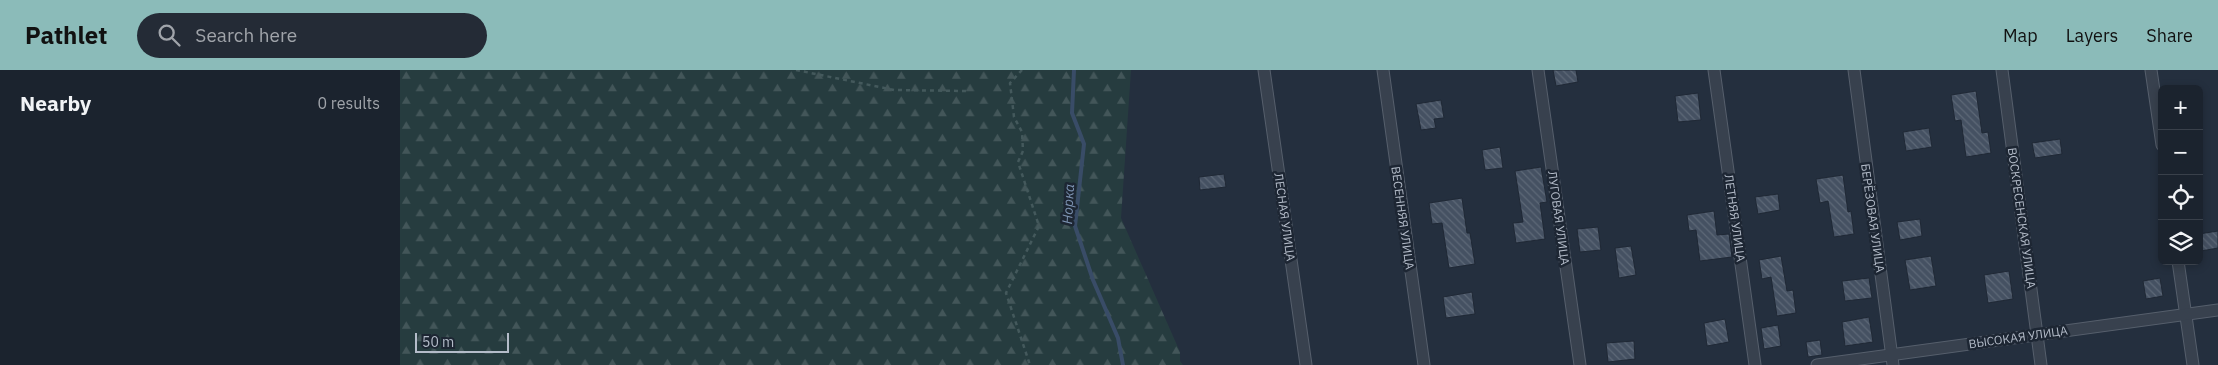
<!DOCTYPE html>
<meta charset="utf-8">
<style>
body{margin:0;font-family:"IBM Plex Sans",sans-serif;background:#242b36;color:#f1f3f6}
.controls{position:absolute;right:15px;top:15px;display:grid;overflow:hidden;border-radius:8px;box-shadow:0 2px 8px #0003}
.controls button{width:45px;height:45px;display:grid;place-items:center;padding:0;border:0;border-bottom:1px solid #39404a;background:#1b232e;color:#f1f3f6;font:25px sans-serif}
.scale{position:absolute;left:15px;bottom:12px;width:94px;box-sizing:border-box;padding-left:5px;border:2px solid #b4bcc9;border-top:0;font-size:14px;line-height:18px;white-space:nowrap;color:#b4bcc9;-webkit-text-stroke:4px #1d2633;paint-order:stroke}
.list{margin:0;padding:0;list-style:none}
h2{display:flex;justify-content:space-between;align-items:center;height:65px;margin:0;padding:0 20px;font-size:21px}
h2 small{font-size:16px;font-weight:400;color:#a0a4aa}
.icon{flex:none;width:28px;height:28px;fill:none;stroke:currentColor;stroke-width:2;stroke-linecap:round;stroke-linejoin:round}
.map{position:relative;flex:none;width:1818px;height:295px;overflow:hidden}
header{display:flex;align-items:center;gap:30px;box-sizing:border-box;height:70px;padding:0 25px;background:#8bbbb9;color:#111}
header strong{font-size:24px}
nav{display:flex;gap:28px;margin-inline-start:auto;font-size:18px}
.search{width:350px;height:45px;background:#242b36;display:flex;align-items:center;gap:12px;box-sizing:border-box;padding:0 18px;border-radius:28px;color:#a0a4aa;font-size:19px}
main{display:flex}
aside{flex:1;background:#1b232e}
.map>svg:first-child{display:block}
.forest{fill:url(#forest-firs)}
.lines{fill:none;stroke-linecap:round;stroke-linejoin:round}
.stream{stroke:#394c67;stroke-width:4}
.building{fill:url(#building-back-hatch);stroke:#1f2835}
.street-casing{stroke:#565f6c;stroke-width:13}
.path{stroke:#44595c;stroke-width:2.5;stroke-dasharray:4 4;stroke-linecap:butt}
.street{stroke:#38414e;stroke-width:11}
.labels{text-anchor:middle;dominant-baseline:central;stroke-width:5;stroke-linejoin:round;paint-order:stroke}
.street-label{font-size:12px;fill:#b4bcc9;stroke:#1d2633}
.water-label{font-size:14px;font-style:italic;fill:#7c92b1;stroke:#1d2633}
</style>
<header>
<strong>Pathlet</strong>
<div class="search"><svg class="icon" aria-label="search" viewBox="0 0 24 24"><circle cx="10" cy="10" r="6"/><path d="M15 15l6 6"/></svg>Search here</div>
<nav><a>Map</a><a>Layers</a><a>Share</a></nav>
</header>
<main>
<aside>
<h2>Nearby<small>0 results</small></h2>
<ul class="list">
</ul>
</aside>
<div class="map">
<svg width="1818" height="295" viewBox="0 0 1818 295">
<defs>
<pattern id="forest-firs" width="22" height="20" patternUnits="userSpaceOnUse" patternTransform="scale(1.25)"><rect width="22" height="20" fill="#263c3f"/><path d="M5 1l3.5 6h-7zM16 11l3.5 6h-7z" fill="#435659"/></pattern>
<pattern id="building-back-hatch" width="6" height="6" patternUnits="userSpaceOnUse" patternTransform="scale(1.25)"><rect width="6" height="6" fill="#455162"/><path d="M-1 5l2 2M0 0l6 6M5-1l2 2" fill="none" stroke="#5d6877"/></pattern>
</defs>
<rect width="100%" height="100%" fill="#242f3e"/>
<path class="forest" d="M 0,0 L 731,0 L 721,148 L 780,282 L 780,291 L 783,295 L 0,295 Z"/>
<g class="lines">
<path class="stream" d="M 674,0 L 672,43 L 684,74 L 675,156 L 693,210 L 718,268 L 723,295"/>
</g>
<g class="building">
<path d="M 1153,0 L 1176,0 L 1178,12 L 1156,16 Z"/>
<path d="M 1576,21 L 1582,63 L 1588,62 L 1591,83 L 1566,87 L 1561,50 L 1555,51 L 1551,25 Z"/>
<path d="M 1298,23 L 1301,50 L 1278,52 L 1275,26 Z"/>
<path d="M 1041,30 L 1044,48 L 1034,49 L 1036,58 L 1021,60 L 1016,34 Z"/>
<path d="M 1529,58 L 1532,77 L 1506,81 L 1503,62 Z"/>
<path d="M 1660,69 L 1662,84 L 1635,88 L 1632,73 Z"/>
<path d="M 1100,77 L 1103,98 L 1085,100 L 1082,80 Z"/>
<path d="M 1141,97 L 1147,132 L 1140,133 L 1145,169 L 1116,173 L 1113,153 L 1123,152 L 1115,101 Z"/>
<path d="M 824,104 L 826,117 L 800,120 L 799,107 Z"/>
<path d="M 1443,105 L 1448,142 L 1451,141 L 1454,164 L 1434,167 L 1428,131 L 1420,133 L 1416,109 Z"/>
<path d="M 1378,124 L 1380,140 L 1358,144 L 1355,127 Z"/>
<path d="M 1062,128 L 1067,163 L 1070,163 L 1075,194 L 1049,198 L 1042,153 L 1032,154 L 1029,133 Z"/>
<path d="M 1314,141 L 1317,165 L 1329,164 L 1332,187 L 1300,191 L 1296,160 L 1289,161 L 1287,145 Z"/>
<path d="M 1520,149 L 1522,166 L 1500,170 L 1497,152 Z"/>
<path d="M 1198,157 L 1201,180 L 1180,182 L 1177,159 Z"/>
<path d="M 1818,161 L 1818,178 L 1801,181 L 1799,164 Z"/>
<path d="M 1231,176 L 1236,205 L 1219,208 L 1215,178 Z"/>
<path d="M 1381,186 L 1387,221 L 1393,220 L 1396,243 L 1377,246 L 1371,207 L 1362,209 L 1359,190 Z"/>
<path d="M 1531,186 L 1536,216 L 1510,220 L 1505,190 Z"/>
<path d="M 1609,201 L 1613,229 L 1588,233 L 1584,205 Z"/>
<path d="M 1469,208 L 1472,228 L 1445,231 L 1442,211 Z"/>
<path d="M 1760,208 L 1763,226 L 1746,229 L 1743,211 Z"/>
<path d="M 1072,222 L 1075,244 L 1046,248 L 1043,227 Z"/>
<path d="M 1469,247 L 1473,272 L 1445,276 L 1442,252 Z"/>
<path d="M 1325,249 L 1329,272 L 1307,276 L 1304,253 Z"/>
<path d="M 1378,255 L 1381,276 L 1364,279 L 1361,258 Z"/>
<path d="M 1420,270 L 1422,285 L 1408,287 L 1406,272 Z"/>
<path d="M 1234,271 L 1235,289 L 1208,292 L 1206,273 Z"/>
</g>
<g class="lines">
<defs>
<g id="street">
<path d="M 864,0 L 906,295"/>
<path d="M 983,0 L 1024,295"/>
<path d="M 1138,0 L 1180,295"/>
<path d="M 1314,0 L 1355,295"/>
<path d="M 1454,0 L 1493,295"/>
<path d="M 1602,0 L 1641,295"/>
<path d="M 1751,0 L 1762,75"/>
<path d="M 1778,191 L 1793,295"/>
<path d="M 1417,295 L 1818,240"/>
</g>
</defs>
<use href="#street" class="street-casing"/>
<g class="path">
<path d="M 396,0 L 494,20 L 567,21"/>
<path d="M 622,0 L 610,13 L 614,47 L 622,62 L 623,81 L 618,92 L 639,156 L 606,223 L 630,295"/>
</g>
<use href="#street" class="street"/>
</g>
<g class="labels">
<g class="street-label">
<text transform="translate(885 147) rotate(82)">ЛЕСНАЯ УЛИЦА</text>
<text transform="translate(1003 148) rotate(82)">ВЕСЕННЯЯ УЛИЦА</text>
<text transform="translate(1159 148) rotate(82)">ЛУГОВАЯ УЛИЦА</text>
<text transform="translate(1335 148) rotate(82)">ЛЕТНЯЯ УЛИЦА</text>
<text transform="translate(1473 148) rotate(82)">БЕРЁЗОВАЯ УЛИЦА</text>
<text transform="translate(1622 148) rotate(82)">ВОСКРЕСЕНСКАЯ УЛИЦА</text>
<text transform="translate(1618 267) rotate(-8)">ВЫСОКАЯ УЛИЦА</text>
</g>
<g class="water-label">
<text transform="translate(668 134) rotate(-87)">Норка</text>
</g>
</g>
</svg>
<div class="controls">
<button>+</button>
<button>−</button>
<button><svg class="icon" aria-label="locate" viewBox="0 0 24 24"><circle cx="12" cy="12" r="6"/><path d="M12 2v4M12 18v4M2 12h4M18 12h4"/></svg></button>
<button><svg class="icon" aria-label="layers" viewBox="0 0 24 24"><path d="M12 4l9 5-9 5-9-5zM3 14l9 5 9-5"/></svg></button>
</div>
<div class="scale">50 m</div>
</div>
</main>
